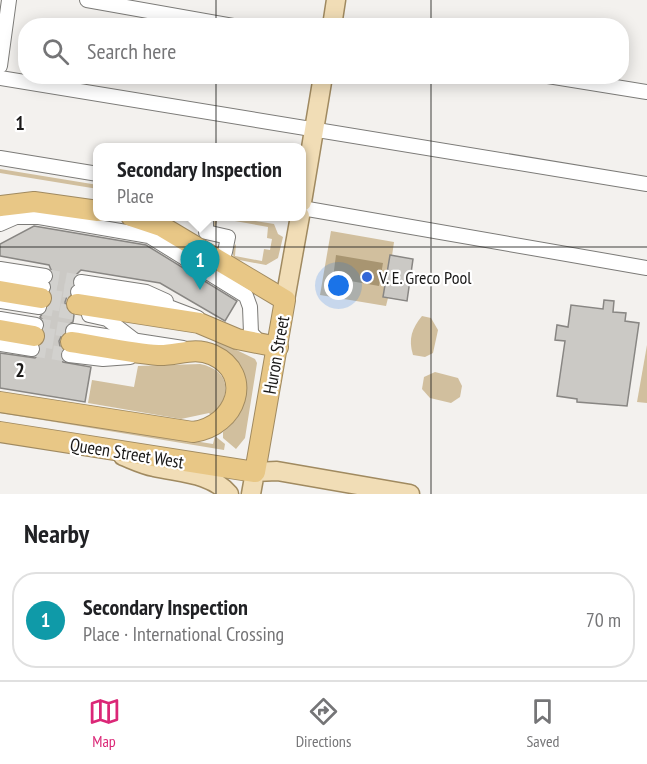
<!DOCTYPE html>
<meta charset="utf-8">
<style>
body{margin:0;font-family:"PT Sans Narrow",sans-serif;background:#f2f2f2;color:#202124}
.you{position:absolute;left:339px;top:286px;width:21px;height:21px;margin:-15px;border:4px solid #fff;border-radius:50%;background:#1a73e8;box-shadow:0 0 0 9px #1a73e833}
.badge{display:grid;place-items:center;width:39px;height:39px;border-radius:50%;background:#db2777;color:#fff;font-size:20px;font-weight:700}
.pin{position:absolute;translate:-50% -50px;filter:drop-shadow(0 2px 3px #0008)}
.pin::after{content:'';position:absolute;top:32px;width:21px;height:18px;background:inherit;clip-path:polygon(0 0,100% 0,50% 100%)}
.popup{position:absolute;left:93px;top:143px;width:213px;height:78px;box-sizing:border-box;display:grid;place-content:center;border-radius:12px;background:#fff;filter:drop-shadow(0 2px 4px #0005);font-size:20px;white-space:nowrap;color:#757577}
.popup b{font-size:22px;color:#202124}
.popup::after{content:'';position:absolute;left:50%;top:100%;margin-left:-12px;border:12px solid transparent;border-top-color:#fff}
.list{margin:0;padding:0;list-style:none}
h2{display:flex;justify-content:space-between;align-items:center;height:78px;margin:0;padding:0 24px;font-size:26px}
h2 small{font-size:20px;font-weight:400;color:#757577}
.list li{display:grid;grid-template-columns:39px 1fr auto;gap:18px;align-items:center;box-sizing:border-box;height:96px;margin:0 12px 12px;padding:0 12px;border:2px solid #e0e0e0;border-radius:24px}
.list b{display:block;font-size:22px;white-space:nowrap}
.list p{margin:0;font-size:20px;white-space:nowrap;color:#757577}
.list em{font-size:20px;font-style:normal;color:#757577}
.icon{flex:none;width:33px;height:33px;fill:none;stroke:currentColor;stroke-width:2;stroke-linecap:round;stroke-linejoin:round}
.map{position:relative;flex:none;width:647px;height:494px;overflow:hidden}
.search{position:absolute;background:#fff;box-shadow:0 3px 15px #0003;left:18px;right:18px;top:18px;height:66px;display:flex;align-items:center;gap:15px;box-sizing:border-box;padding:0 21px;border-radius:24px;color:#757577;font-size:22px}
.sheet{height:186px;background:#fff}
nav{display:flex;justify-content:space-around;align-items:center;box-sizing:border-box;height:84px;border-top:2px solid #e0e0e0;background:#fff;font-size:16px;color:#757577}
nav a{display:grid;justify-items:center;gap:3px}
nav .on{color:#db2777}
.map>svg:first-child{display:block}
.green{fill:#d1bf9e}
.water{fill:#a89571}
.building{fill:#cbc9c5;stroke:#888683;stroke-width:1.5}
.lines{fill:none;stroke-linecap:round;stroke-linejoin:round}
.minor-tunnel{stroke:#d2d1ce;stroke-width:14;stroke-dasharray:14 7;stroke-linecap:butt}
.highway-tunnel{stroke:#d2d1ce;stroke-width:20;stroke-dasharray:20 10;stroke-linecap:butt}
.minor-casing{stroke:#7c7b78;stroke-width:16}
.major-casing{stroke:#a08a60;stroke-width:21}
.highway-casing{stroke:#a08a60;stroke-width:22}
.minor{stroke:#fff;stroke-width:14}
.major{stroke:#f1ddb6;stroke-width:18}
.highway{stroke:#e8c786;stroke-width:20}
.grid{fill:none;stroke:#1a1918;stroke-width:1.5;stroke-opacity:0.55}
.poi-dot{fill:#3467d7;stroke:#fff;stroke-width:2}
.labels{text-anchor:middle;dominant-baseline:central;stroke-width:4.5;stroke-linejoin:round;paint-order:stroke}
.poi-label{font-size:18px;fill:#1a1918;stroke:#fff;text-anchor:start}
.street-label{font-size:18px;fill:#1a1918;stroke:#fff}
.grid-label{font-size:20px;text-anchor:middle;font-weight:bold;fill:#1a1918;stroke:#fff;stroke-width:4.5;stroke-linejoin:round;paint-order:stroke}
</style>
<div class="map">
<svg width="647" height="494" viewBox="0 0 647 494">
<rect width="100%" height="100%" fill="#f3f1ee"/>
<g class="green">
<path d="M 0,169 L 98,185 L 98,189 L 0,173 Z"/>
<path d="M 211,217 L 230,217 L 274,224 L 278,234 L 283,237 L 278,258 L 266,265 L 234,259 L 232,249 L 236,244 L 235,256 L 262,261 L 264,249 L 270,250 L 272,239 L 267,238 L 268,227 L 218,218 L 215,229 L 211,229 Z"/>
<path d="M 331,231 L 394,242 L 392,256 L 413,259 L 407,301 L 388,298 L 386,306 L 320,295 Z"/>
<path d="M 422,316 L 431,318 L 438,330 L 433,353 L 425,357 L 413,355 C 408,339 412,328 422,316 Z"/>
<path d="M 216,340 L 255,359 L 257,363 L 245,438 L 236,449 L 223,438 L 223,432 C 240,420 247,403 245,382 L 215,348 Z"/>
<path d="M 647,345 L 647,403 L 637,402 Z"/>
<path d="M 200,364 C 231,370 232,396 212,416 L 209,413 L 181,419 L 88,403 L 92,380 L 134,387 L 138,366 Z"/>
<path d="M 435,372 L 458,378 L 462,386 L 460,397 L 451,403 L 430,398 L 422,389 L 424,377 Z"/>
<path d="M 0,410 L 213,444 L 215,436 L 225,444 L 224,450 L 0,413 Z"/>
</g>
<path class="water" d="M 336,255 L 383,263 L 379,286 L 333,278 Z"/>
<g class="building">
<path d="M 34,226 L 146,245 L 237,301 L 225,321 L 160,283 L 81,270 L 74,277 L 65,302 L 66,309 L 74,315 L 73,322 L 66,326 L 59,341 L 63,362 L 91,367 L 85,402 L 0,388 L 0,353 L 35,358 L 39,354 L 40,346 L 46,339 L 45,322 L 40,317 L 53,299 L 51,283 L 54,277 L 49,265 L 0,256 L 0,244 Z"/>
<path d="M 390,255 L 413,259 L 407,301 L 383,297 Z"/>
<path d="M 604,300 L 614,301 L 613,312 L 626,313 L 625,321 L 639,323 L 627,406 L 577,402 L 577,399 L 557,396 L 565,341 L 555,340 L 557,325 L 568,327 L 571,305 L 603,309 Z"/>
</g>
<g class="lines">
<g class="minor-tunnel">
<path d="M 45,276 L 81,282"/>
<path d="M 43,287 L 78,292"/>
<path d="M 39,307 L 75,313"/>
<path d="M 36,325 L 73,331"/>
<path d="M 32,349 L 69,355"/>
</g>
<g class="highway-tunnel">
<path d="M 41,298 L 77,304"/>
<path d="M 34,336 L 71,342"/>
</g>
<defs>
<g id="minor">
<path d="M 87,0 L 233,26"/>
<path d="M 0,66 L 9,0"/>
<path d="M 548,76 L 647,92"/>
<path d="M 0,78 L 647,184"/>
<path d="M 0,158 L 98,174"/>
<path d="M 302,208 L 647,268"/>
<path d="M 206,216 L 206,232 L 228,237 L 225,252 L 219,261"/>
<path d="M 0,224 L 16,217 L 39,217 L 149,236 L 246,296 L 250,307 L 251,333 L 261,344"/>
<path d="M 0,269 L 45,276"/>
<path d="M 0,280 L 43,287"/>
<path d="M 81,282 L 146,292 L 166,301"/>
<path d="M 78,292 L 169,307 L 198,318"/>
<path d="M 0,301 L 39,307"/>
<path d="M 89,315 L 107,319 L 133,339"/>
<path d="M 0,319 L 36,325"/>
<path d="M 73,331 L 183,348"/>
<path d="M 0,344 L 32,349"/>
<path d="M 69,355 L 103,359 L 130,357"/>
</g>
<g id="major">
<path d="M 332,26 L 336,0"/>
<path d="M 302,202 L 323,76"/>
<path d="M 285,300 L 300,216"/>
<path d="M 123,456 C 133,460 143,465 154,467 C 180,473 211,473 229,494"/>
<path d="M 251,494 L 255,472 L 277,471 L 410,494"/>
</g>
<g id="highway">
<path d="M 0,206 L 34,202 L 98,211"/>
<path d="M 0,291 L 41,298"/>
<path d="M 77,304 L 199,323 L 237,339 L 278,347"/>
<path d="M 0,330 L 34,336"/>
<path d="M 0,402 L 193,432 C 237,426 254,374 213,355 C 194,346 177,356 158,355 C 129,353 99,346 71,342"/>
<path d="M 0,432 L 255,472 L 285,300 L 161,226 L 131,216"/>
</g>
</defs>
<use href="#minor" class="minor-casing"/>
<use href="#major" class="major-casing"/>
<use href="#highway" class="highway-casing"/>
<use href="#minor" class="minor"/>
<use href="#major" class="major"/>
<use href="#highway" class="highway"/>
</g>
<path class="grid" d="M 216,0 L 216,26M 431,0 L 431,26M 216,76 L 216,494M 431,76 L 431,494M 0,247 L 647,247"/>
<circle class="poi-dot" cx="367" cy="277" r="6"/>
<g class="labels">
<g class="poi-label">
<text x="379" y="277">V. E. Greco Pool</text>
</g>
<g class="street-label">
<text transform="translate(276 355) rotate(-80)">Huron Street</text>
<text transform="translate(127 453) rotate(9)">Queen Street West</text>
</g>
</g>
<g class="grid-label">
<text x="20" y="130">1</text>
<text x="20" y="377">2</text>
</g>
</svg>
<div class="you"></div>
<div class="pin badge" style="left:200px;top:290px;background:#0f9aa8">1</div>
<div class="popup"><b>Secondary Inspection</b>Place</div>
<div class="search"><svg class="icon" aria-label="search" viewBox="0 0 24 24"><circle cx="10" cy="10" r="6"/><path d="M15 15l6 6"/></svg>Search here</div>
</div>
<section class="sheet">
<h2>Nearby<small></small></h2>
<ul class="list">
<li><span class="badge" style="background:#0f9aa8">1</span><div><b>Secondary Inspection</b><p>Place · International Crossing</p></div><em>70 m</em></li>
</ul>
</section>
<nav>
<a class="on"><svg class="icon" aria-label="map" viewBox="0 0 24 24"><path d="M3 6l6-2 6 2 6-2v14l-6 2-6-2-6 2zM9 4v14M15 6v14"/></svg>Map</a>
<a><svg class="icon" aria-label="directions" viewBox="0 0 24 24"><path d="M12 3l9 9-9 9-9-9zM9 14v-3h6M13 9l2 2-2 2"/></svg>Directions</a>
<a><svg class="icon" aria-label="saved" viewBox="0 0 24 24"><path d="M7 4h10v16l-5-4-5 4z"/></svg>Saved</a>
</nav>
